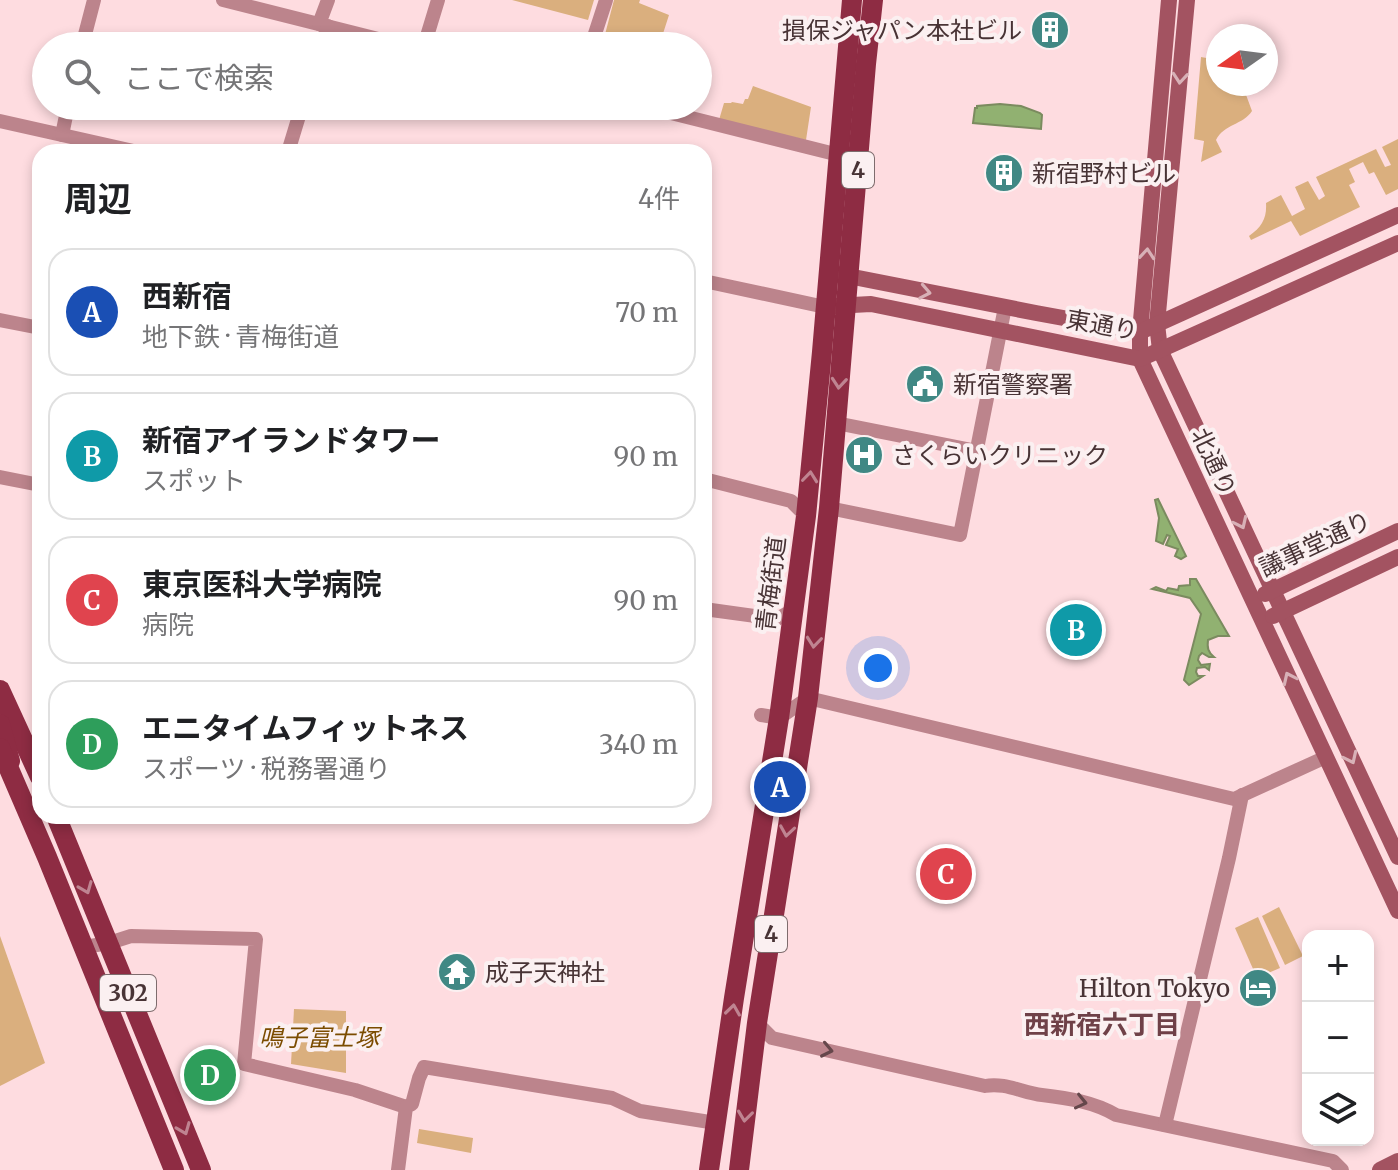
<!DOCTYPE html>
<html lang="ja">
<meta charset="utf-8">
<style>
body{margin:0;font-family:Merriweather,"Noto Sans JP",serif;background:#f2f2f2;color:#202124}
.controls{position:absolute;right:24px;bottom:24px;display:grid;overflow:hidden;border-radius:16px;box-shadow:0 4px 12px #0003}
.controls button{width:72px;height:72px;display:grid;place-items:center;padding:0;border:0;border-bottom:2px solid #e0e0e0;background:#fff;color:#202124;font:40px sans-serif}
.compass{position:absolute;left:1206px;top:24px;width:72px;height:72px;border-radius:50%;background:#fff;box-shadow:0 4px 12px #0003;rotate:256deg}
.you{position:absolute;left:878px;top:668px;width:28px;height:28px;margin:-20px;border:6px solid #fff;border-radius:50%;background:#1a73e8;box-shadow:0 0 0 12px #1a73e833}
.badge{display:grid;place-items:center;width:52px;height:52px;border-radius:50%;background:#408884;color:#fff;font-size:26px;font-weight:700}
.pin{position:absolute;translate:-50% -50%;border:4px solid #fff;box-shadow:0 2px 8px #0006}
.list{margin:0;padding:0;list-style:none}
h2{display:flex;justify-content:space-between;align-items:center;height:104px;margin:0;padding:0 32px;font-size:34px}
h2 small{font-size:26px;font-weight:400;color:#757577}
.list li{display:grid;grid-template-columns:52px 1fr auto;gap:24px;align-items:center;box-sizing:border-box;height:128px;margin:0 16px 16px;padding:0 16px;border:2px solid #e0e0e0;border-radius:24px}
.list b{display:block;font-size:30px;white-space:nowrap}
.list p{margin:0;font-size:26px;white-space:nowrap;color:#757577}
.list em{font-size:26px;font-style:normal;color:#757577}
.icon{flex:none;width:44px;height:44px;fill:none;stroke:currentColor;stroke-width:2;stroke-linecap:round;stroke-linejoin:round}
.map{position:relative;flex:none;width:1398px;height:1170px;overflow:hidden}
.search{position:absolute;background:#fff;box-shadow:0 4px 12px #0003;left:32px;top:32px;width:680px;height:88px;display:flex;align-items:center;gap:20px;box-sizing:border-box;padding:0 28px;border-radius:44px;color:#757577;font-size:30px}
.panel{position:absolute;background:#fff;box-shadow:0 4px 12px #0003;left:32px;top:144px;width:680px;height:680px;border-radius:24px}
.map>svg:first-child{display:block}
.green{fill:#daaf7e}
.water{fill:#91b171;stroke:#7b8b5f;stroke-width:2}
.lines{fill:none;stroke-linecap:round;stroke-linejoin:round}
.minor{stroke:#bc848c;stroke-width:14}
.secondary{stroke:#a35361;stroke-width:16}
.primary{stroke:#8e2c43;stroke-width:20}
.oneway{stroke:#d8b1b7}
.oneway2{stroke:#bf8491}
.oneway3{stroke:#65474b}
.labels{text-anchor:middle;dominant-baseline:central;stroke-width:8;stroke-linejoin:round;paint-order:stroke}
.shield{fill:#fbf0f1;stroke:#7e6c6d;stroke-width:2}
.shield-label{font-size:22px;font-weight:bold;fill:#483335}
.poi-label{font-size:24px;fill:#483335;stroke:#fbf0f1;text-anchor:start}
.street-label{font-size:24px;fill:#483335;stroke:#fbf0f1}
.park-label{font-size:24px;font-style:italic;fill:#7b4c00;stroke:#fbf0f1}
.neighbourhood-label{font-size:26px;font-weight:bold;fill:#6f4148;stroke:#fbf0f1}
</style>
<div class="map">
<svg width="1398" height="1170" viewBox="0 0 1398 1170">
<rect width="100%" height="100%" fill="#fedce0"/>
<g class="green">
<path d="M 512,0 L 594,0 L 588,20 Z"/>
<path d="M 614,0 L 640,0 L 639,3 L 669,15 L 659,46 L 602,46 Z"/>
<path d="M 1213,53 L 1218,53 L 1218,84 L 1242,84 L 1252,111 C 1243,125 1224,124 1216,140 L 1222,152 L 1201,162 L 1204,141 L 1194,139 L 1201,57 L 1212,59 Z"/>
<path d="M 753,86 L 811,107 L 806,140 L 719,120 L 724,103 L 731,103 L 732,102 L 743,104 L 745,99 L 748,99 Z"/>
<path d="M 1398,139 L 1398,189 L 1386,195 L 1374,172 L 1369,174 L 1363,162 L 1349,169 L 1355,182 L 1349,185 L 1360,207 L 1300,236 L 1291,221 L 1251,240 L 1249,236 C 1262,227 1267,218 1266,203 L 1281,195 L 1292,216 L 1305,209 L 1295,187 L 1308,181 L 1319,200 L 1325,196 L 1316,177 L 1376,149 L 1385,167 L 1391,165 L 1382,147 Z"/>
<path d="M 1279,907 L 1303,956 L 1285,965 L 1262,916 Z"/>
<path d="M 1258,917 L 1280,968 L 1257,978 L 1235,928 Z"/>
<path d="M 0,936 L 45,1063 L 0,1086 Z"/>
<path d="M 294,1009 L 346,1011 L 346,1073 L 291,1064 Z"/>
<path d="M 419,1129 L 473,1138 L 471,1153 L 417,1143 Z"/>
</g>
<g class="water">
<path d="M 1000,104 L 1021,106 L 1040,113 L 1042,115 L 1041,129 L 973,123 L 975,108 L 977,108 L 977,106 Z"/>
<path d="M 1158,499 L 1186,556 L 1181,559 L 1175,556 L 1178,549 L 1166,545 L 1170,536 L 1167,535 L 1163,544 L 1156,541 L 1159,518 L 1155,500 Z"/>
<path d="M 1190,579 L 1196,579 L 1229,636 L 1218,636 L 1208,640 C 1207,648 1208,652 1214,657 L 1209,657 L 1202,653 L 1199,656 L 1198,660 L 1201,665 L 1210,664 L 1209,670 L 1205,667 L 1197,668 L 1196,672 L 1198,676 L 1203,676 L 1189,685 L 1184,680 L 1201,614 L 1190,598 L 1152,589 L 1156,587 L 1166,591 L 1168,588 L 1178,590 L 1179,586 L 1190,585 Z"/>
</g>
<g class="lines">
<g class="minor">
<path d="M 223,0 L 406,46"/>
<path d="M 319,24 L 328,0"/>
<path d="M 82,46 L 94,0"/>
<path d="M 321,46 L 328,26"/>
<path d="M 424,46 L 438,0"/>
<path d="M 591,46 L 606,0"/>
<path d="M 643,106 L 839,155"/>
<path d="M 0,121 L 138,152"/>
<path d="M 62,135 L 68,106"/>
<path d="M 288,152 L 302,106"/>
<path d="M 704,281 L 825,307"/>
<path d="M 0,320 L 40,328"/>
<path d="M 836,423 L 977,451"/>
<path d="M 0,477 L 40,485"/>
<path d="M 704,479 L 791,501 L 806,516"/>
<path d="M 829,508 L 960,535 L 1005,307"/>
<path d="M 704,609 L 777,619 L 793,610"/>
<path d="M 761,715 L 779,718 L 808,698 L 1234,799 L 1326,757"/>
<path d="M 84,947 L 109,943 L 131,936 L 256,939 L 244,1064 L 355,1090 L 406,1107"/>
<path d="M 757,1023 L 772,1038 L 985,1086 C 1005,1082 1023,1093 1042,1095 C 1068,1098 1094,1102 1116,1115 L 1333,1161 L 1342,1170"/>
<path d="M 1165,1125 L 1229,858 L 1242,795"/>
<path d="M 398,1170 L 406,1107 L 412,1104 L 419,1078 L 424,1067 L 612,1098 L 640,1111 L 716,1123"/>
</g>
<g class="secondary">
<path d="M 1169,0 L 1140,332 L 1140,359 L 1398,911"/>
<path d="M 1187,0 L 1157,324 L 1160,350 L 1398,857"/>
<path d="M 838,274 L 1036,313 L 1140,332 L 1398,215"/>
<path d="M 834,306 L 871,304 L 1140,359 L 1398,243"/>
<path d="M 1265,594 L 1398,531"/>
<path d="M 1273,616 L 1398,557"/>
<path d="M 1380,1170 L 1398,1161"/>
</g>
<g class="primary">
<path d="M 0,690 L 40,777"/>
<path d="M 0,724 L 10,761"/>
<path d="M 0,748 L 47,857 L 174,1170"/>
<path d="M 56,816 L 201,1170"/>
<path d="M 709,1170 L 734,998 L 779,718 L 806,516 L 822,352 L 852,0"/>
<path d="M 739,1170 L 757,1023 L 808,698 L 829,508 L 866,64 L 873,0"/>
</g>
</g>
<defs><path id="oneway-chevron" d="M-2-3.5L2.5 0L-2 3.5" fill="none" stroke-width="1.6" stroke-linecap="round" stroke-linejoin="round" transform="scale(2)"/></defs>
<g class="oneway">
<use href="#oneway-chevron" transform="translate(1180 78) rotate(95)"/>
<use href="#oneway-chevron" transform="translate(1147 254) rotate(-85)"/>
<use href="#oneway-chevron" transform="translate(925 292) rotate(11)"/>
<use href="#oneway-chevron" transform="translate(1241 523) rotate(65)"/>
<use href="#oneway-chevron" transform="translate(1289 678) rotate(-115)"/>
<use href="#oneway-chevron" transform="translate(1351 758) rotate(65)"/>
</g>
<g class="oneway2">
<use href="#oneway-chevron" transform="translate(839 383) rotate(95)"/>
<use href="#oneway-chevron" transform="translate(810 477) rotate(-84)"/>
<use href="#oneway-chevron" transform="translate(814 642) rotate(96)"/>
<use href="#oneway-chevron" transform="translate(787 831) rotate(99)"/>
<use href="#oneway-chevron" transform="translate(86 888) rotate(68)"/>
<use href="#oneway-chevron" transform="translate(733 1010) rotate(-82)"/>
<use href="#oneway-chevron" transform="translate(745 1116) rotate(97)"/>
<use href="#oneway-chevron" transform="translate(184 1129) rotate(68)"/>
</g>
<g class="oneway3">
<use href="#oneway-chevron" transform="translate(827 1050) rotate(12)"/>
<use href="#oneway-chevron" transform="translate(1081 1102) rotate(13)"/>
</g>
<defs>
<symbol id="building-disc" viewBox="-11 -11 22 22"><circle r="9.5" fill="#408884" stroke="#fbf0f1"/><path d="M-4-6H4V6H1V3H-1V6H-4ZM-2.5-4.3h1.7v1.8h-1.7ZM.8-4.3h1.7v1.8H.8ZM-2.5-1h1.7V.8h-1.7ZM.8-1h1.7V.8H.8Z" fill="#fff"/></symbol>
<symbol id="civic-disc" viewBox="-11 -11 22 22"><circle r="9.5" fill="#408884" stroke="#fbf0f1"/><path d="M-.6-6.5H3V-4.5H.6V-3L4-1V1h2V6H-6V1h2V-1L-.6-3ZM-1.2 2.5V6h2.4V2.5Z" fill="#fff"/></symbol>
<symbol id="hospital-disc" viewBox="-11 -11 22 22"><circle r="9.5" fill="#408884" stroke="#fbf0f1"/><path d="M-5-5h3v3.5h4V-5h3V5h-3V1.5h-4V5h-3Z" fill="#fff"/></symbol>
<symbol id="temple-disc" viewBox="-11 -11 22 22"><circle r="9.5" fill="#408884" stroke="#fbf0f1"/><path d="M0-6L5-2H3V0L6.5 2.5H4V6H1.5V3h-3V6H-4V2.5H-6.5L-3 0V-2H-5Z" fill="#fff"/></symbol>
<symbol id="hotel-disc" viewBox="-11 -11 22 22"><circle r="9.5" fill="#408884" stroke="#fbf0f1"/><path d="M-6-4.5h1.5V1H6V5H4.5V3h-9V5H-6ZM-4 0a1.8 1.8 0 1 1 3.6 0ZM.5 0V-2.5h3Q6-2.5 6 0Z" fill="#fff"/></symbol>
</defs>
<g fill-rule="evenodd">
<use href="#building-disc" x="1028" y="8" width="44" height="44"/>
<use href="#building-disc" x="982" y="151" width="44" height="44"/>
<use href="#civic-disc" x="903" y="362" width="44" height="44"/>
<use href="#hospital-disc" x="842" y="433" width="44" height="44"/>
<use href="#temple-disc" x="435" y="950" width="44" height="44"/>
<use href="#hotel-disc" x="1236" y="966" width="44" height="44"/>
</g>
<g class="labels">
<g class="shield">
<rect x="842" y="152" width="32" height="36" rx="6"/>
<rect x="755" y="916" width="32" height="36" rx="6"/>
<rect x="100" y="975" width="56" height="36" rx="6"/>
</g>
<g class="shield-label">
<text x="858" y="170">4</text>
<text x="771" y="934">4</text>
<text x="128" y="993">302</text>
</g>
<g class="poi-label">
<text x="1022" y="30" text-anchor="end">損保ジャパン本社ビル</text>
<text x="1032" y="173">新宿野村ビル</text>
<text x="953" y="384">新宿警察署</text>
<text x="892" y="455">さくらいクリニック</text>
<text x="485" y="972">成子天神社</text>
<text x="1230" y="988" text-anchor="end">Hilton Tokyo</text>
</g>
<g class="street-label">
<text transform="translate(1102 325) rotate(10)">東通り</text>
<text transform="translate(1214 462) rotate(65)">北通り</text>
<text transform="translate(1315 544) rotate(-25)">議事堂通り</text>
<text transform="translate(771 584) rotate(-83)">青梅街道</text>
</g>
<g class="park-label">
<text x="319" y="1037">鳴子富士塚</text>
</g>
<g class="neighbourhood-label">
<text x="1102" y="1024">西新宿六丁目</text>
</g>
</g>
</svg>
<div class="controls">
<button>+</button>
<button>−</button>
<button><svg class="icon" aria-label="layers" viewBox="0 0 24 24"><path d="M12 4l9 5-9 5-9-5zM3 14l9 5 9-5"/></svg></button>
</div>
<svg class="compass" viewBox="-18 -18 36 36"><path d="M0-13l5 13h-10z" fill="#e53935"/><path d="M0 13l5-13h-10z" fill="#757577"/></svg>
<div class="you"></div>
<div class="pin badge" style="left:780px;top:787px;background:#1a4fb4">A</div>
<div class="pin badge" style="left:1076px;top:630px;background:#0f9aa8">B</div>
<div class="pin badge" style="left:946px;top:874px;background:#e0444e">C</div>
<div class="pin badge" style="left:210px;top:1075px;background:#2e9e5b">D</div>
<div class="search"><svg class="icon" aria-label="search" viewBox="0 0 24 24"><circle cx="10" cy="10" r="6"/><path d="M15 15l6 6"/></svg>ここで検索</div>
<section class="panel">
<h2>周辺<small>4件</small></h2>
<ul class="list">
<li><span class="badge" style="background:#1a4fb4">A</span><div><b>西新宿</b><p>地下鉄 · 青梅街道</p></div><em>70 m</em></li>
<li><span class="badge" style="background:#0f9aa8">B</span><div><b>新宿アイランドタワー</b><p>スポット</p></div><em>90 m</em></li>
<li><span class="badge" style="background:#e0444e">C</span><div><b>東京医科大学病院</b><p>病院</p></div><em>90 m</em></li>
<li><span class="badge" style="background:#2e9e5b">D</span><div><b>エニタイムフィットネス</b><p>スポーツ · 税務署通り</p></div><em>340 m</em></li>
</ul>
</section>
</div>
